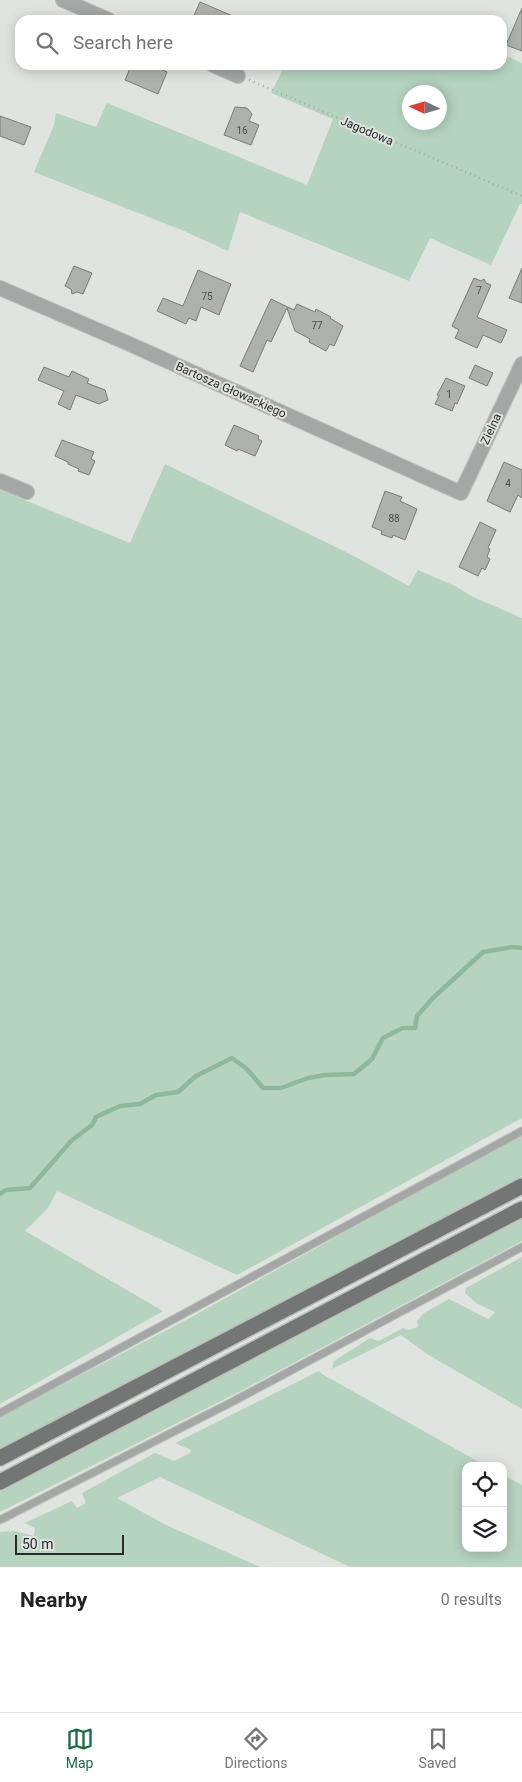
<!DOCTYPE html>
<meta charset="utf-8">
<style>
body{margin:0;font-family:Roboto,sans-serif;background:#f2f2f2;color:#202124}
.controls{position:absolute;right:15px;bottom:15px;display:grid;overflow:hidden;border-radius:10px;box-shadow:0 2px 12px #0003}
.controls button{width:45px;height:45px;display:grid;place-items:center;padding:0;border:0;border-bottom:1px solid #e0e0e0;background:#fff;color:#202124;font:25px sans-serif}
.compass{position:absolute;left:402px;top:85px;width:45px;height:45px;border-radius:50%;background:#fff;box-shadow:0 2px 12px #0003;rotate:274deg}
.scale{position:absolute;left:15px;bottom:12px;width:109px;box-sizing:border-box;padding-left:5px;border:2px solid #292b2a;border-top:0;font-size:14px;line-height:18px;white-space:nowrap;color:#292b2a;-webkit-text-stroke:4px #dfe4e0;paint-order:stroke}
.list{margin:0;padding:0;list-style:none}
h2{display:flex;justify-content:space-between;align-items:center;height:65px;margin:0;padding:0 20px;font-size:21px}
h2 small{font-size:16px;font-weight:400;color:#757577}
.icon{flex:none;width:28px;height:28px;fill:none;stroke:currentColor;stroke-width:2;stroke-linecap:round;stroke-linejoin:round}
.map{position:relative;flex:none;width:522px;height:1567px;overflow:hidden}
.search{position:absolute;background:#fff;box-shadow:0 2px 12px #0003;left:15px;right:15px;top:15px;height:55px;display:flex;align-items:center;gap:12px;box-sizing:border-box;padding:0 18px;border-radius:15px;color:#757577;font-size:19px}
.sheet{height:145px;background:#fff}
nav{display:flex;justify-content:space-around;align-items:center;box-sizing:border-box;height:70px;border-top:1px solid #e0e0e0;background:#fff;font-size:14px;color:#757577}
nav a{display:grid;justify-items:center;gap:2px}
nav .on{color:#176e40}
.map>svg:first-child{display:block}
.green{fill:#b5d3be;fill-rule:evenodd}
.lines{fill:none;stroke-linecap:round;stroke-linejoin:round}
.stream{stroke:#8eb89b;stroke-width:4.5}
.building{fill:#aeb2af;stroke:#787c79}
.service-casing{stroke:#bbbfbc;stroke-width:9}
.minor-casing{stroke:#bbbfbc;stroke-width:16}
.primary-casing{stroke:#bbbfbc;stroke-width:18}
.path{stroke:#a6aba7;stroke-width:2.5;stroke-dasharray:1 4;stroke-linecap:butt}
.service{stroke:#a5a7a6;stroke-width:7}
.minor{stroke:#a5a7a6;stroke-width:14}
.primary{stroke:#737674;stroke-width:15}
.labels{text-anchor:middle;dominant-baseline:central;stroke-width:4;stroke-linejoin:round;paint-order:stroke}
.number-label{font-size:10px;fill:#4a4d4b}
.street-label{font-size:12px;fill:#292b2a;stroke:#dfe4e0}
</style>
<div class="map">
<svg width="522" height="1567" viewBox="0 0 522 1567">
<rect width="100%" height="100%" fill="#dfe4e0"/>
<g class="green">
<path d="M 502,54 L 522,63 L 522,204 L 520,204 L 491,265 L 430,238 L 409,281 L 240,212 L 228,251 L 184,231 L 34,172 L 54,125 L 56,113 L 96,127 L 107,103 L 307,185 L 333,119 L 271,93 L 285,65 L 502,65 ZM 410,92 L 440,92 L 440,122 L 410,122 Z"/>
<path d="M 165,464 L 348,553 L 409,586 L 418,570 L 455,586 L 473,597 L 522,618 L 522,1118 L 237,1275 L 57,1191 L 48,1208 L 25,1231 L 163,1311 L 0,1404 L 0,490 L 130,543 Z"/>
<path d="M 522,1134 L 522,1176 L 0,1449 L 0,1417 L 186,1320 Z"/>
<path d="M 522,1219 L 522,1241 L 237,1393 L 0,1512 L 0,1492 Z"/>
<path d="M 522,1257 L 522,1409 L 427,1354 L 401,1335 L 332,1369 L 334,1361 L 370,1338 L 379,1341 L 403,1328 L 408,1330 L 418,1327 L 417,1321 L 424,1313 L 449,1299 L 488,1319 L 495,1312 L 476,1303 L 465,1293 L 466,1288 Z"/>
<path d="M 319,1371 L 322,1374 L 486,1466 L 466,1466 L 466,1548 L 503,1548 L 503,1475 L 522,1485 L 522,1567 L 350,1567 L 160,1477 L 117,1498 L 166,1525 L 260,1567 L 0,1567 L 0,1532 L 15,1531 L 34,1536 L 35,1528 L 25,1523 L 72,1501 L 77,1508 L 86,1503 L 82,1493 L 155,1453 L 174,1461 L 190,1453 L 191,1450 L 175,1443 Z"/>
</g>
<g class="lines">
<path class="stream" d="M 0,1194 L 6,1190 L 30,1188 L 71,1141 L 92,1125 L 96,1117 L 120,1106 L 140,1104 L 156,1095 L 178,1092 L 196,1076 L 232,1058 L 247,1069 L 263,1088 L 281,1088 L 308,1078 L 325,1075 L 354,1074 L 372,1059 L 383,1038 L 403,1028 L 415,1028 L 417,1016 L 433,998 L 483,952 L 512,947 L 522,948"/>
</g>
<g class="building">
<path d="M 200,2 L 242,20 L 192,20 Z"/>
<path d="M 522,8 L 522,51 L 506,45 Z"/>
<path d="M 141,65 L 151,65 L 167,72 L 158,94 L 125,80 L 131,66 L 139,69 Z"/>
<path d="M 235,107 L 247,108 L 252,114 L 249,121 L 259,125 L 251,145 L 224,135 Z"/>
<path d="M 0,116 L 31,127 L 24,145 L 0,136 Z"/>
<path d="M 74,266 L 92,273 L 83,294 L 77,292 L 72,294 L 71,289 L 65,286 Z"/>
<path d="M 522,268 L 522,303 L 509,298 Z"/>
<path d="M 198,270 L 231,284 L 219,315 L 201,307 L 196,321 L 189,318 L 186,324 L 157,311 L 163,298 L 183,306 Z"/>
<path d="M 474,278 L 481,281 L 484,279 L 486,283 L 491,285 L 477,317 L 507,330 L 501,343 L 483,335 L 477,348 L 455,338 L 459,330 L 452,326 Z"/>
<path d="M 271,299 L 294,310 L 297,304 L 315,312 L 316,309 L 331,317 L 330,318 L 343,326 L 334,346 L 330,344 L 326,351 L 309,342 L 310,339 L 295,331 L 287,308 L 271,342 L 267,340 L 253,372 L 240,366 Z"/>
<path d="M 475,365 L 493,373 L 487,386 L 469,378 Z"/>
<path d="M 44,367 L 69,377 L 72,371 L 89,379 L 87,383 L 105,390 L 108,400 L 99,404 L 76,395 L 70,410 L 58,404 L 64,391 L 38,380 Z"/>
<path d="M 446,378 L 465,386 L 457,404 L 455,403 L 452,411 L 435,404 L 439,396 L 437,395 Z"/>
<path d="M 234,425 L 259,436 L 258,439 L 262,441 L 255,456 L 238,449 L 237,451 L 225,445 Z"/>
<path d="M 62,440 L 94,452 L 91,459 L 95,461 L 89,475 L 78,471 L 79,469 L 68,464 L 68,462 L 55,456 Z"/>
<path d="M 504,462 L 522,470 L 522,498 L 518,495 L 510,512 L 487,501 Z"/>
<path d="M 385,491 L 402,497 L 400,501 L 417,509 L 405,540 L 393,535 L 392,538 L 381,534 L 382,531 L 372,527 Z"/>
<path d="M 480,522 L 496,530 L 488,548 L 490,549 L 487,557 L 490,559 L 485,570 L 482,568 L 478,576 L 459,567 Z"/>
</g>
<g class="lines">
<defs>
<g id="service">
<path d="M 0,1413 L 522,1131"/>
<path d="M 0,1520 L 232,1402 L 522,1247"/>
</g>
<g id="minor">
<path d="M 63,0 L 109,20"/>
<path d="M 213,65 L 238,76"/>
<path d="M 0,288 L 125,342 L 461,493 L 522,364"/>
<path d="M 0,481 L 27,492"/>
</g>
<g id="primary">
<path d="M 0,1458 L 522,1186"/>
<path d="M 0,1482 L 522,1209"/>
</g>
</defs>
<use href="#service" class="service-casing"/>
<use href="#minor" class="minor-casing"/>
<use href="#primary" class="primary-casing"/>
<path class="path" d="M 249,80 L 522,196"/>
<use href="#service" class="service"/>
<use href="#minor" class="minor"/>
<use href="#primary" class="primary"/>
</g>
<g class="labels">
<g class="number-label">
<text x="242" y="130">16</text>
<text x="479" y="290">7</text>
<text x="207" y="296">75</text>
<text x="317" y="325">77</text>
<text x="449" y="394">1</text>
<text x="508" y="483">4</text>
<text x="394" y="518">88</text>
</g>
<g class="street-label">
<text transform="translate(367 131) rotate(23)">Jagodowa</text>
<text transform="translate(231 390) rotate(24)">Bartosza Głowackiego</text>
<text transform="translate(491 429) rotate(-65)">Zielna</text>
</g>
</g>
</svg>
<div class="controls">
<button><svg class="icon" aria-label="locate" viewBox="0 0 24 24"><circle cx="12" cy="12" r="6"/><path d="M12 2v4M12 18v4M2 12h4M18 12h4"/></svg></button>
<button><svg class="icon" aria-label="layers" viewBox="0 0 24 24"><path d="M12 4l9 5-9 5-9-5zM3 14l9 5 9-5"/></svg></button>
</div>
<svg class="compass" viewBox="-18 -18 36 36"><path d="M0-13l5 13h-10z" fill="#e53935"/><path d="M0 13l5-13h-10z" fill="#757577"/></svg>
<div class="scale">50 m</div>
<div class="search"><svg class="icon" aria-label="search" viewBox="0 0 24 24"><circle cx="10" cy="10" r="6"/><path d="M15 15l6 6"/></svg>Search here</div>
</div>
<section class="sheet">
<h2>Nearby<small>0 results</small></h2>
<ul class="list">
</ul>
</section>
<nav>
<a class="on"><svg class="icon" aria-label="map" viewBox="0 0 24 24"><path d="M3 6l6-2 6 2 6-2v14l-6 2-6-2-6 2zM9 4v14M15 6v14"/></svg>Map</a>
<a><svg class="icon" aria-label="directions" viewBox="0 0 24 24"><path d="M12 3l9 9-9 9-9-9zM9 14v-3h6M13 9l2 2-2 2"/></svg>Directions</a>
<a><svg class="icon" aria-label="saved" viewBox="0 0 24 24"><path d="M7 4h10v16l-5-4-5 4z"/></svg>Saved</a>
</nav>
